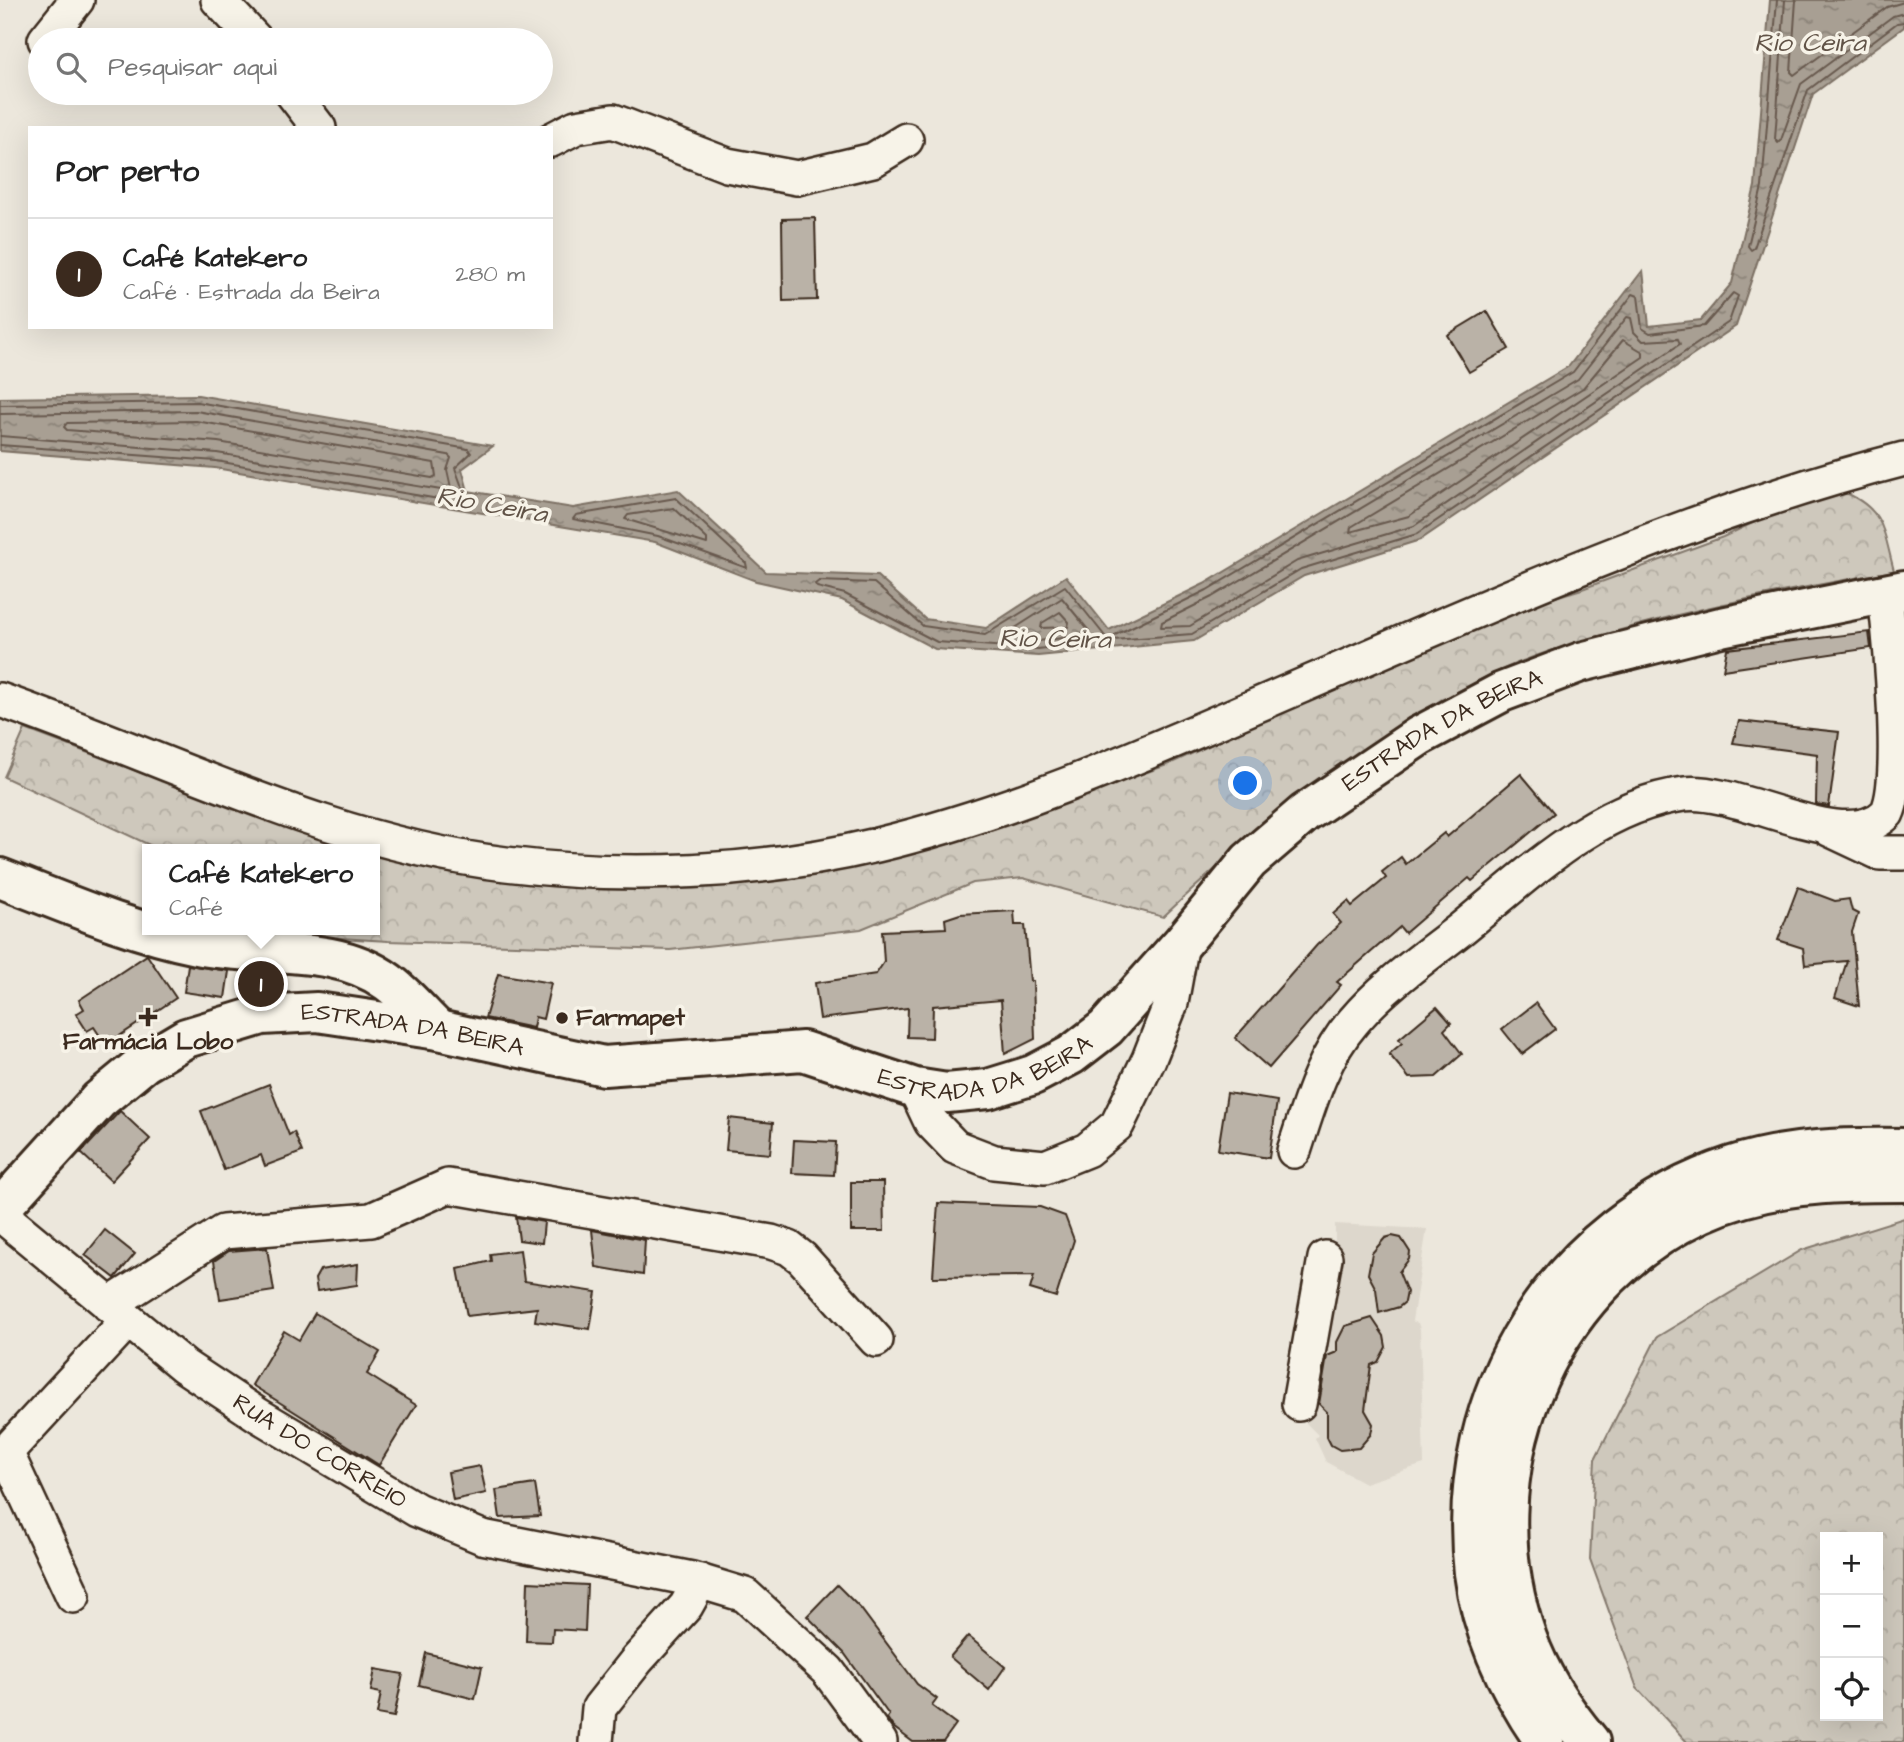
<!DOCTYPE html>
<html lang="pt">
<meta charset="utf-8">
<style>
body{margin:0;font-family:"Architects Daughter",sans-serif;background:#f6f6f6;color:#222}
.controls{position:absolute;right:21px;bottom:21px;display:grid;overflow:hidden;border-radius:0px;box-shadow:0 7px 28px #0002}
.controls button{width:63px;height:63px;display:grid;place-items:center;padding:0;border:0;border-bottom:2px solid #e0e0e0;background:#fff;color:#222;font:35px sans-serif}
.you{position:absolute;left:1246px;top:784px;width:24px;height:24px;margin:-18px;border:5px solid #fff;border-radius:50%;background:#1a73e8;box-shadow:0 0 0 10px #1a73e833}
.badge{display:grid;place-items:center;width:46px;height:46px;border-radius:50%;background:#3b2a1e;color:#fff;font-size:23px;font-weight:700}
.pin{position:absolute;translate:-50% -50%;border:4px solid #fff;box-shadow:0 2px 7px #0006}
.popup{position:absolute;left:142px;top:844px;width:238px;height:91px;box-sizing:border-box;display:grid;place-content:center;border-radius:0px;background:#fff;filter:drop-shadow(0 2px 5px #0005);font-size:23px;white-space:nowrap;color:#767676}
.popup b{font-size:26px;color:#222}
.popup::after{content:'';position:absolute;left:50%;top:100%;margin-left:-14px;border:14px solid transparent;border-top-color:#fff}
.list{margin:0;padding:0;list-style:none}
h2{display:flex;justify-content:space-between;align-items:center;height:91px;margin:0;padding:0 28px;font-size:30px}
h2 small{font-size:23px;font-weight:400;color:#767676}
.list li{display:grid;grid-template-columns:46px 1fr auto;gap:21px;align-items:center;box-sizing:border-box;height:112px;padding:0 28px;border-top:2px solid #e0e0e0}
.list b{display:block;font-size:26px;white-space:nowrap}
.list p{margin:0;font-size:23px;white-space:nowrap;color:#767676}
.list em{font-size:23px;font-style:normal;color:#767676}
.icon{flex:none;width:38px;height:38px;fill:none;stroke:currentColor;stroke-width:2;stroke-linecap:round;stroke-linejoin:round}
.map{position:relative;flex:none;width:1904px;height:1742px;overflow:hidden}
.search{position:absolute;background:#fff;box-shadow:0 7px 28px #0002;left:28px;top:28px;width:525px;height:77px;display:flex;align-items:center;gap:18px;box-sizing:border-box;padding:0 24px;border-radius:38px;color:#767676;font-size:26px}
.panel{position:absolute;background:#fff;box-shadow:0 7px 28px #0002;left:28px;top:126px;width:525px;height:203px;border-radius:0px}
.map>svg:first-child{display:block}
.built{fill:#ddd7cc}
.forest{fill:url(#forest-crowns);stroke:#84796d;stroke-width:2;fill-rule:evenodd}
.water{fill:url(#water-ripples);stroke:#7c7064;stroke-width:2}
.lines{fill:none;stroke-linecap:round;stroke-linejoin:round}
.shore{stroke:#67594d;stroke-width:2}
.building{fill:#bab2a7;stroke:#3b2a1e;stroke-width:2}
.minor-casing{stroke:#3b2a1e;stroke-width:38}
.major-casing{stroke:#3b2a1e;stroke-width:44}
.minor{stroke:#f7f3e8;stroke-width:33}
.major{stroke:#f7f3e8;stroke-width:38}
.poi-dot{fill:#3b2a1e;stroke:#f7f3e8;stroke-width:2.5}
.labels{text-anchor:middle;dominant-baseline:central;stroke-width:7;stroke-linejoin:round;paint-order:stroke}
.street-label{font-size:24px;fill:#3b2a1e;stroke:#f7f3e8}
.poi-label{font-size:24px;font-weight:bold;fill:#3b2a1e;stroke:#f7f3e8;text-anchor:start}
.water-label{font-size:26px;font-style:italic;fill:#615347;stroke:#f7f3e8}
</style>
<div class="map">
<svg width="1904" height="1742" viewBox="0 0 1904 1742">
<defs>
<pattern id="forest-crowns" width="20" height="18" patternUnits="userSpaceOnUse" patternTransform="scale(1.75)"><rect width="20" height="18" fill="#cec8bc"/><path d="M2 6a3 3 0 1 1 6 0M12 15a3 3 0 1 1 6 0" fill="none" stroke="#b2aca1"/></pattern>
<pattern id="water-ripples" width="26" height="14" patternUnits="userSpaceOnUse" patternTransform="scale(1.75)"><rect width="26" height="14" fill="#a89f93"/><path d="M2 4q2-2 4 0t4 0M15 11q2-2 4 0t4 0" fill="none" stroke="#8a8277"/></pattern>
</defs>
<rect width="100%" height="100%" fill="#ece7dc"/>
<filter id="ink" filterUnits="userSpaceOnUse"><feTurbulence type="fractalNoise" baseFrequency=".0143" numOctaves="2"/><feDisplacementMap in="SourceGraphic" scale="14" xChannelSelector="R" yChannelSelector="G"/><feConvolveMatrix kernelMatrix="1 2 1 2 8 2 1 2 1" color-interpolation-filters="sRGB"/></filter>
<g filter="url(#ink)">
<path class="built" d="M 1335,1224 L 1427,1229 L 1412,1321 L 1418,1323 L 1420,1329 L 1424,1464 L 1365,1483 L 1326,1462 L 1315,1438 L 1318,1435 L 1290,1407 L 1335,1257 Z"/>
<g class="forest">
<path d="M 1844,492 C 1885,510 1883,530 1894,571 C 1798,588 1703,606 1610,633 C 1572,644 1535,654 1499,671 C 1372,730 1265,821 1163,917 L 1023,878 L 973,883 L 861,929 L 670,950 L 388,941 L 212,930 L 375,930 L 375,850 L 443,868 L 942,845 L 1167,765 L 1494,615 L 1582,589 L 1723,537 L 1782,509 Z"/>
<path d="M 25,729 L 213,800 L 374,849 L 158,849 L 4,777 Z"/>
<path d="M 1904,1218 L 1904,1742 L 1687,1742 L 1637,1688 L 1590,1559 L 1595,1459 L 1657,1337 L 1802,1250 ZM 1825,1537 L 1878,1537 L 1878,1716 L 1825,1716 Z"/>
</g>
<path class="water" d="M 1770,0 L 1904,0 L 1904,27 L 1813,94 L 1736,326 L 1420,540 L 1304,576 L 1194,641 L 1038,656 L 935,649 L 842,600 L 756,581 L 655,542 L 215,468 L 0,451 L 0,398 L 198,395 L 493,446 L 462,469 L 468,491 L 573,508 L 678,490 L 766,572 L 877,576 L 925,619 L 986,628 L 1066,576 L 1109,630 L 1204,584 L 1569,366 L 1643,270 L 1649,326 L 1701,320 L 1732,283 L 1755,186 Z"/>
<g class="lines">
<g class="shore">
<path d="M 1777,0 L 1762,187 L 1748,246 L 1751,250 L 1754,248 L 1808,90 L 1897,23 L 1904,22"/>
<path d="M 1785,0 L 1775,139 L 1778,143 L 1781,140 L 1801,84 L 1893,16 L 1904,13"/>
<path d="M 1796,0 L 1791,72 L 1794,75 L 1887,7 L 1904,2"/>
<path d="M 1733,293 L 1738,296 L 1729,322 L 1417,534 L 1301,569 L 1192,634 L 1113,640 L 1115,635 L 1207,590 L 1573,372 L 1633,294 L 1638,296 L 1642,328 L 1650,333 L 1704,326 Z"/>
<path d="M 1627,317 L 1631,318 L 1634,332 L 1643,341 L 1678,339 L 1680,344 L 1414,526 L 1297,561 L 1190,626 L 1161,627 L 1162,622 L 1212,597 L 1578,379 Z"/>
<path d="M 1623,340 L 1643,352 L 1643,357 L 1409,516 L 1350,532 L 1351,527 L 1583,388 Z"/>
<path d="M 0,405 L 197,402 L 468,449 L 471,453 L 455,468 L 466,498 L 462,503 L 216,461 L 0,445"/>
<path d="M 0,414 L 196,411 L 448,455 L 451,458 L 447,470 L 451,488 L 447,491 L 217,453 L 0,436"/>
<path d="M 196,421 L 434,463 L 436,476 L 432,478 L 218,442 L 67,430 L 64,427 L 67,423 Z"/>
<path d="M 676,498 L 746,563 L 747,568 L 658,536 L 573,519 L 576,515 Z"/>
<path d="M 674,508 L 707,539 L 707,544 L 625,519 L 628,515 Z"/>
<path d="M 819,581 L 874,583 L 923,626 L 985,635 L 1065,586 L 1108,640 L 1038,649 L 937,642 L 845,594 L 817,587 L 815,584 Z"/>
<path d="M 1062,598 L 1089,631 L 1088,635 L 1038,641 L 1008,637 L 1009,632 Z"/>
<path d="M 1060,612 L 1069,622 L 1068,627 L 1041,628 L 1042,623 Z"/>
</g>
</g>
<g class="building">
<path d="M 815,218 L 817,300 L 783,301 L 782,219 Z"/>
<path d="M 1487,311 L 1509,349 L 1469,372 L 1447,335 Z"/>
<path d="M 1869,632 L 1871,648 L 1723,670 L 1727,649 Z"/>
<path d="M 1739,721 L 1839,732 L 1829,806 L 1816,804 L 1817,754 L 1733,743 Z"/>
<path d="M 1521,774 L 1554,813 L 1472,881 L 1469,878 L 1405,933 L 1400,927 L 1337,982 L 1341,985 L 1269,1068 L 1235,1038 L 1317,945 L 1341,923 L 1333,914 L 1348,901 L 1352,906 L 1386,878 L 1382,872 L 1401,857 L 1406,864 L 1444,833 L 1447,837 Z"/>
<path d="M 1798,887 L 1835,901 L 1849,899 L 1852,911 L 1858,914 L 1852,932 L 1859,1006 L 1835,998 L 1847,961 L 1805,965 L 1803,948 L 1778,940 Z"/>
<path d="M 1014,911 L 1015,925 L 1025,925 L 1030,981 L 1033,981 L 1035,1039 L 1005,1054 L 1001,1000 L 933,1006 L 932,1038 L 907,1037 L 908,1008 L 820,1019 L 815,983 L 876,974 L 884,962 L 882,931 L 946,928 L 945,919 L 960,914 Z"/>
<path d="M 147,955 L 176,998 L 106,1045 L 94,1027 L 87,1031 L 76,1014 L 84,1009 L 79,1000 Z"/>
<path d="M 188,965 L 229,971 L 225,998 L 184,992 Z"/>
<path d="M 498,974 L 551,983 L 543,1019 L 535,1017 L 533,1028 L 485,1018 Z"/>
<path d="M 1536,1003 L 1555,1029 L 1522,1054 L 1502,1029 Z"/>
<path d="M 1437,1007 L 1451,1023 L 1444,1030 L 1462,1054 L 1436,1077 L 1409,1078 L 1389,1054 L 1402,1043 L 1399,1039 Z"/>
<path d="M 269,1084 L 289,1135 L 294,1132 L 302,1152 L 265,1166 L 261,1155 L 224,1170 L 201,1111 Z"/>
<path d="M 1227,1093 L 1277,1101 L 1269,1158 L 1218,1150 Z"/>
<path d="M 120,1111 L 150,1139 L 111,1181 L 81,1153 Z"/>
<path d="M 729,1118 L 773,1123 L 770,1154 L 726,1150 Z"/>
<path d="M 794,1140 L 836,1142 L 834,1175 L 792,1173 Z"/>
<path d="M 851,1182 L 883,1182 L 884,1231 L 851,1231 Z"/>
<path d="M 938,1203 L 1040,1207 L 1065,1216 L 1074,1240 L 1056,1297 L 1030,1289 L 1034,1276 L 933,1277 Z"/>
<path d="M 516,1217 L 544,1222 L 542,1243 L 519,1240 Z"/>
<path d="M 105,1230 L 135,1254 L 115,1278 L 85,1255 Z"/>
<path d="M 592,1230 L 645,1240 L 643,1275 L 596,1267 Z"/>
<path d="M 1392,1236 L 1401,1238 L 1410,1252 L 1409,1259 L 1399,1272 L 1407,1292 L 1405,1302 L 1399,1307 L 1379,1313 L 1376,1289 L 1368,1274 L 1372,1253 L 1385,1238 Z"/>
<path d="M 267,1248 L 274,1291 L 220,1299 L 214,1261 L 229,1251 Z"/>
<path d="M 520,1250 L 524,1281 L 596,1292 L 590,1329 L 535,1321 L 537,1308 L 467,1316 L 458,1269 L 491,1261 L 490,1254 Z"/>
<path d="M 358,1264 L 357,1285 L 317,1291 L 315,1279 L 320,1270 Z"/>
<path d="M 315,1313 L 380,1352 L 367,1374 L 416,1405 L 379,1465 L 252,1385 L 284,1331 L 299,1340 Z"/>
<path d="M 1372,1318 L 1384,1336 L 1386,1347 L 1378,1362 L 1371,1365 L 1365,1410 L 1373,1424 L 1371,1434 L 1359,1448 L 1340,1450 L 1331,1445 L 1327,1437 L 1327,1412 L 1319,1404 L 1327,1356 L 1337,1352 L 1337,1342 L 1345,1326 Z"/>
<path d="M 480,1466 L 486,1493 L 453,1500 L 448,1472 Z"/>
<path d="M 535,1484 L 540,1516 L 500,1518 L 496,1490 Z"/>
<path d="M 528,1582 L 587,1585 L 585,1631 L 553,1629 L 552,1642 L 526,1641 Z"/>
<path d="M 837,1585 L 861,1609 L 917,1684 L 937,1699 L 932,1706 L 956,1724 L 943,1742 L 913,1742 L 893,1727 L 887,1718 L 889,1715 L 844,1653 L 807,1616 Z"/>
<path d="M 968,1636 L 1005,1667 L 989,1690 L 950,1657 Z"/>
<path d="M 426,1653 L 482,1667 L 475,1699 L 419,1685 Z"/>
<path d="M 375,1669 L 403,1674 L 394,1717 L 377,1714 L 381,1693 L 371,1691 Z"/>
</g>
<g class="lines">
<defs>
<g id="minor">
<path d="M 218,0 L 256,40"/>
<path d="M 45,40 L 77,0"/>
<path d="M 292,93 L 319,128"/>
<path d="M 551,140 L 576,127 L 613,121 L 727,165 L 797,178 L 873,160 L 906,140"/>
<path d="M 0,700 C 167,758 328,843 506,864 C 627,879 759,873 877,845 C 1031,808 1175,740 1320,678 C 1511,595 1701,511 1904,459"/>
<path d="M 1829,829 L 1880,853 L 1904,853"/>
<path d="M 915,1088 L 931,1122 L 955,1147 L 994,1162 L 1045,1167 L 1087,1150 L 1117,1125 L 1149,1059 L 1171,1003 L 1182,943"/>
<path d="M 1294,1151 C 1309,1106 1321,1059 1353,1022 C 1383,986 1424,958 1461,929 C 1527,876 1596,806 1684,794 C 1741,787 1845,857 1887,813 C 1904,779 1890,639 1885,594"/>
<path id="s1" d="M 0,1214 L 184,1366 L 258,1415 L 417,1510 L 482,1537 L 692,1579 L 745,1595 L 828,1671 L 880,1742"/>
<path d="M 109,1305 L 223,1232 L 371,1220 L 448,1186 L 771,1242 L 789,1248 L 802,1258 L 876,1340"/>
<path d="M 1299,1404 L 1325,1258"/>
<path d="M 73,1596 L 6,1452 L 128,1320"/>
<path d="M 596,1742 L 599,1708 L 637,1660 L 686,1606 L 700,1581"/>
</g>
<g id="major">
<path d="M 0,878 C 65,903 129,931 197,945 C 258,958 334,942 388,982 C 406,995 422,1015 438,1030"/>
<path id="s2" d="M 0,1209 L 99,1100 L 144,1063 L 186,1038 L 262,1015 L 317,1012 L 438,1030 L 604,1066 L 803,1051 L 915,1088 L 947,1093 L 988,1089 L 1033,1075 L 1071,1055 L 1106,1028 L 1182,943 L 1249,861 L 1305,813 L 1419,736 L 1502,692 L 1581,662 L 1721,627 L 1904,590"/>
<path d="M 1545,1742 C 1510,1692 1482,1635 1474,1573 C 1452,1393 1558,1223 1732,1166 C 1787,1148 1846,1147 1904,1148"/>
<path d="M 1590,1742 C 1564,1711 1541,1677 1527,1638 C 1469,1475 1542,1287 1701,1213 C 1766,1183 1834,1182 1904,1182"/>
</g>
</defs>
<use href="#minor" class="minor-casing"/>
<use href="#major" class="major-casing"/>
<use href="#minor" class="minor"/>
<use href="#major" class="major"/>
</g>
</g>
<g class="poi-dot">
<path d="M144.5 1006.5h7v7h7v7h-7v7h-7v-7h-7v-7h7z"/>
<circle cx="562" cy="1018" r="7"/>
</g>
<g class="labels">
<g class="street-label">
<text stroke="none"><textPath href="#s2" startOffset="1661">ESTRADA DA BEIRA</textPath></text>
<text stroke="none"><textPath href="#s2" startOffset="486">ESTRADA DA BEIRA</textPath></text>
<text stroke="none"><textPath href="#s2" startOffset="1073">ESTRADA DA BEIRA</textPath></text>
<text stroke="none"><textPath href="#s1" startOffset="399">RUA DO CORREIO</textPath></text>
</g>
<g class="poi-label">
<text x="576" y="1018">Farmapet</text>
<text x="148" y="1042" text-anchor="middle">Farmácia Lobo</text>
</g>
<g class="water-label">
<text x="1810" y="43">Rio Ceira</text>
<text transform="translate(492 505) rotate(10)">Rio Ceira</text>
<text transform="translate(1055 639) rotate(1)">Rio Ceira</text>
</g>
</g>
</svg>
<div class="controls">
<button>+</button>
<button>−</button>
<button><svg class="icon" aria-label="locate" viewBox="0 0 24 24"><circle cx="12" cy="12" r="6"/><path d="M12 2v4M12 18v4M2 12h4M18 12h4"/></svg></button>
</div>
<div class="you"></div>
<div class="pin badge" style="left:261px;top:984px">1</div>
<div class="popup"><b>Café Katekero</b>Café</div>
<div class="search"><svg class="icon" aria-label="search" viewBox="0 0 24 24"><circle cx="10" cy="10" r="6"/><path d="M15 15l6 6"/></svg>Pesquisar aqui</div>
<section class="panel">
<h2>Por perto<small></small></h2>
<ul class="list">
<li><span class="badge">1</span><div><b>Café Katekero</b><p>Café · Estrada da Beira</p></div><em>280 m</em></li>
</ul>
</section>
</div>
